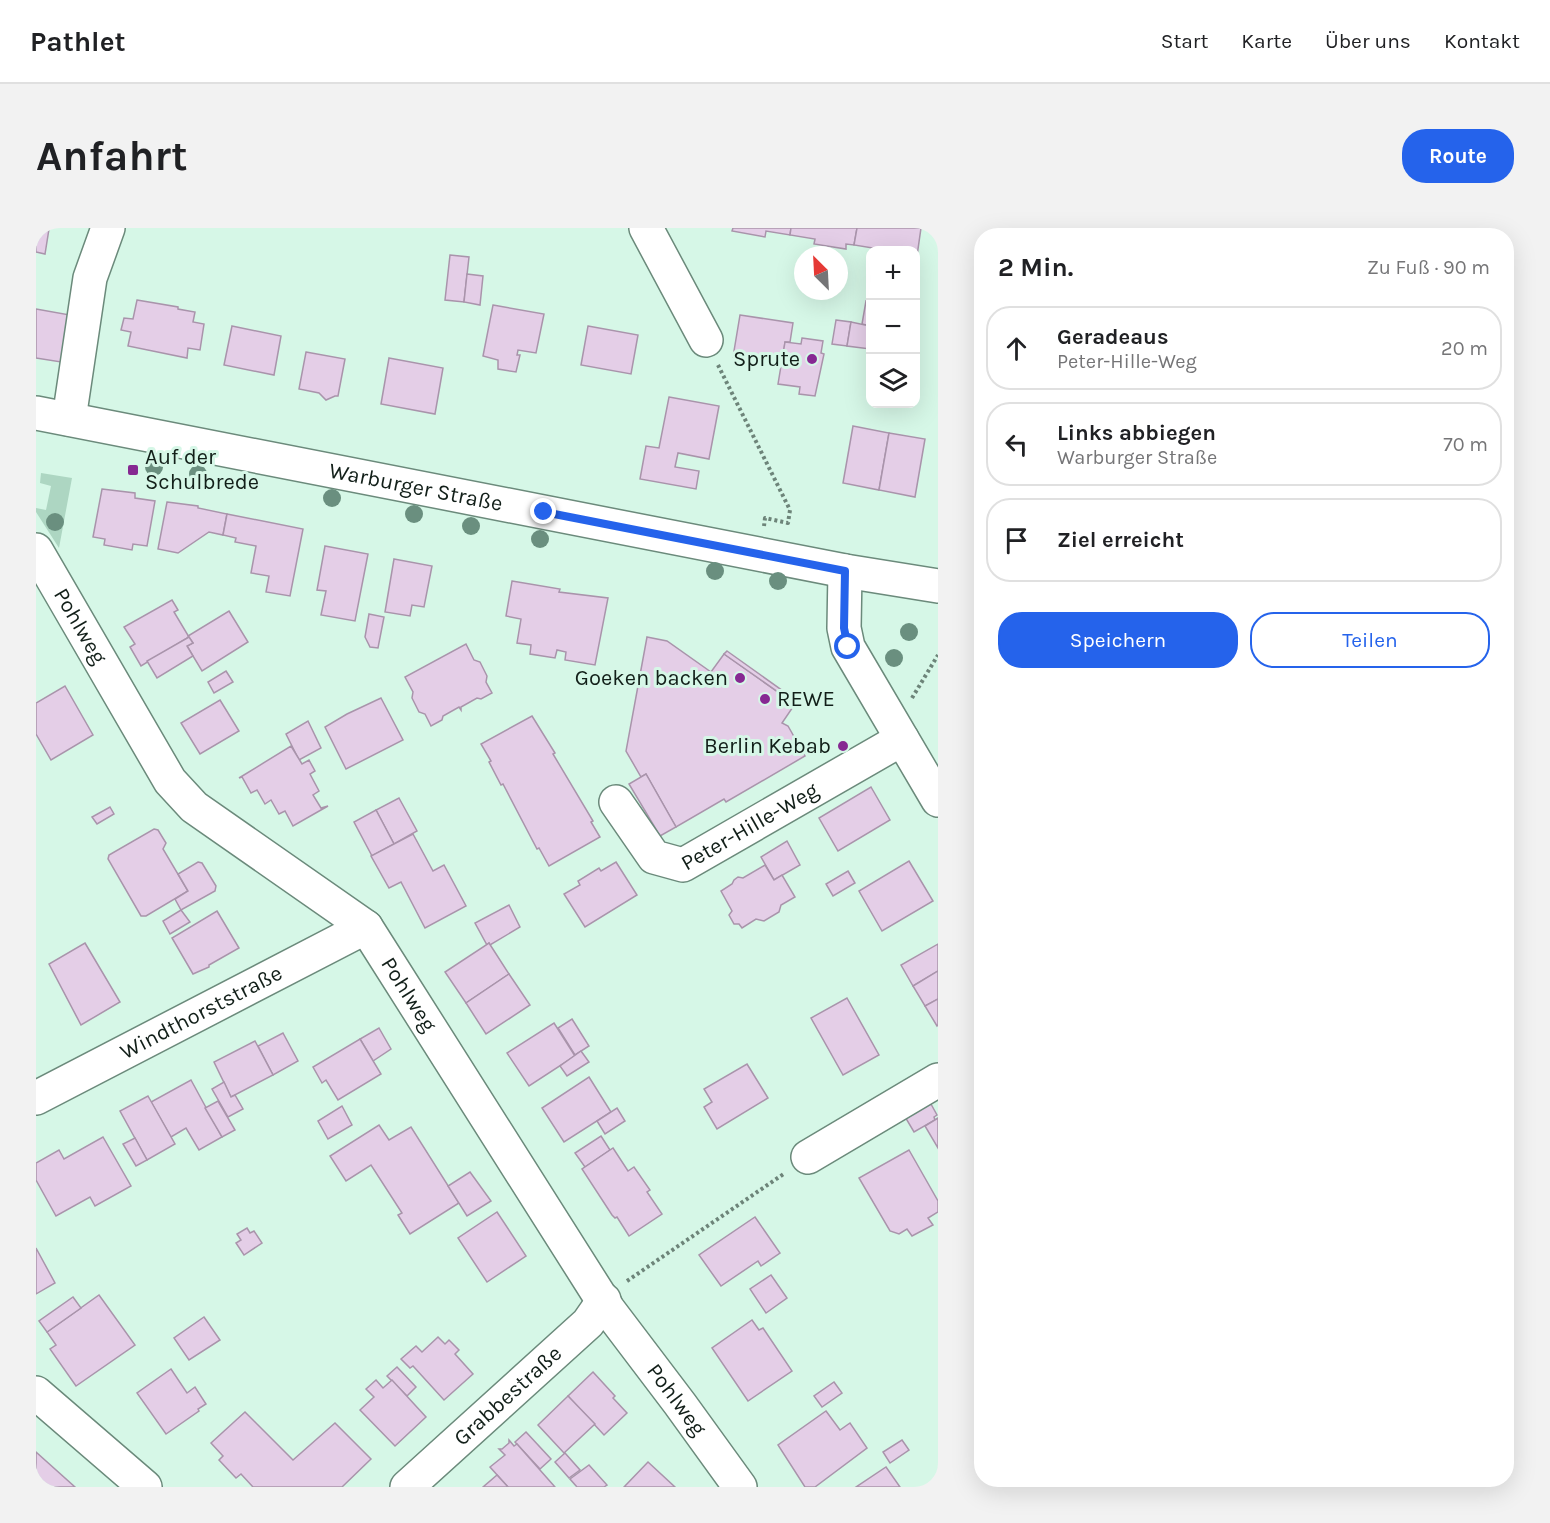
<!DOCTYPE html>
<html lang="de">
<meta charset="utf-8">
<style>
body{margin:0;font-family:Karla,sans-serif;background:#f2f2f2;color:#202124}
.controls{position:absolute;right:18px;top:18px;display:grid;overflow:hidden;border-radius:12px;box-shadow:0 6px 24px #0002}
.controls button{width:54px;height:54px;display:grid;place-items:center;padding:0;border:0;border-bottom:2px solid #e0e0e0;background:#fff;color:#202124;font:30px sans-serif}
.compass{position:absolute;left:758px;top:18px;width:54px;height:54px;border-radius:50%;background:#fff;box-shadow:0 6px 24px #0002;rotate:336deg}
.stop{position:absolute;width:18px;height:18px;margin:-14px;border:4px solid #2563eb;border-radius:50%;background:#fff}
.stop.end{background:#2563eb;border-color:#fff;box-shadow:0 2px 6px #0008}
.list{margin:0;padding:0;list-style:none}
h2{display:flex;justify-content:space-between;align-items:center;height:78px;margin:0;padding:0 24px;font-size:26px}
h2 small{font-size:20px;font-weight:400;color:#757577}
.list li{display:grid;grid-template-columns:39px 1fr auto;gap:18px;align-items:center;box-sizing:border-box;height:84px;margin:0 12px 12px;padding:0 12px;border:2px solid #e0e0e0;border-radius:24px}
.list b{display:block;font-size:22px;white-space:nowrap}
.list p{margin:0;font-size:20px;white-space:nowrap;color:#757577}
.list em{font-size:20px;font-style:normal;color:#757577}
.actions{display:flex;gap:12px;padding:18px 24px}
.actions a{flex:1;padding:14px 0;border:2px solid #2563eb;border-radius:24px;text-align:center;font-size:21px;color:#2563eb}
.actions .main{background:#2563eb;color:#fff}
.icon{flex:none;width:33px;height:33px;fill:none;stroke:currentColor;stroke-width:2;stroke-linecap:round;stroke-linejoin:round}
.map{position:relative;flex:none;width:902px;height:1259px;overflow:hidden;border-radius:24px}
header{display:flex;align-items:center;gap:36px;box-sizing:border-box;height:84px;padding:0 30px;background:#fff;border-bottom:2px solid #e0e0e0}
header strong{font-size:28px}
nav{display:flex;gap:33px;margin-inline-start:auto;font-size:21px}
.intro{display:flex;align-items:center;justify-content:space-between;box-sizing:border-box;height:144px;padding:0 36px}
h1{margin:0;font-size:42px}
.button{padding:15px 27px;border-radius:24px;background:#2563eb;color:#fff;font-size:21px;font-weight:700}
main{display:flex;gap:36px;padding:0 36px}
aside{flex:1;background:#fff;border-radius:24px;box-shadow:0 6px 24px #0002}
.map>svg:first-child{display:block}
.green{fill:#add6c2}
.building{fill:#e4cee7;stroke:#a994ab;stroke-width:1.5}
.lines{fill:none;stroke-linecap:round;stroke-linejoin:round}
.minor-casing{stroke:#6b8a7b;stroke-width:36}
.major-casing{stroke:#6b8a7b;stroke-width:36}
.path{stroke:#6d8479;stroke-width:4;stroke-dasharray:3 3;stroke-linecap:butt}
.minor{stroke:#fff;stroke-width:33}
.major{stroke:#fff;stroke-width:33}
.tree{fill:#6a8f7f}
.route{stroke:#2563eb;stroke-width:8}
.poi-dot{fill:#862892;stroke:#d6f7e7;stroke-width:2}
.labels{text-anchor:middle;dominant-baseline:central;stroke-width:6;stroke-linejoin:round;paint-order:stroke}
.poi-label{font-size:22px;fill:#121f19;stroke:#d6f7e7;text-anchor:end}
.street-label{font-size:22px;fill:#121f19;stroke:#d6f7e7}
</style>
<header>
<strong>Pathlet</strong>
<nav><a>Start</a><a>Karte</a><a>Über uns</a><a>Kontakt</a></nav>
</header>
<div class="intro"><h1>Anfahrt</h1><a class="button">Route</a></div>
<main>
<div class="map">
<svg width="902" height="1259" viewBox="0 0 902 1259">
<rect width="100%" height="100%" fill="#d6f7e7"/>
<path class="green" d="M 5,245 L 36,250 L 23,320 L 0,284 L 0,280 L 10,282 L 15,258 L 4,255 Z"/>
<g class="building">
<path d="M 0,0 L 13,1 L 9,26 L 0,24 Z"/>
<path d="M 697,0 L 755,0 L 754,7 L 730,3 L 729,9 L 696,3 Z"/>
<path d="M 755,0 L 821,0 L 818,17 L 810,16 L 810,21 L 778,16 L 779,11 L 754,7 Z"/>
<path d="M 821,0 L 885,0 L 881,28 L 879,22 L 849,22 L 818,17 Z"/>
<path d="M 414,27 L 433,29 L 428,74 L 409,72 Z"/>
<path d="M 431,46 L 447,48 L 444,77 L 428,74 Z"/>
<path d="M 101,72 L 142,79 L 142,81 L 159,84 L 157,94 L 168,96 L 164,122 L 152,120 L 151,130 L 92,118 L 95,104 L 85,102 L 88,90 L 97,91 Z"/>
<path d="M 830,73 L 834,74 L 834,98 L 826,96 Z"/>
<path d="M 457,77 L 508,86 L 500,125 L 482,122 L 481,127 L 484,127 L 480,144 L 462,141 L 462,132 L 447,128 Z"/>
<path d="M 0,81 L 34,87 L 25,134 L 0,130 Z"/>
<path d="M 704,87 L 757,95 L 754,114 L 749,114 L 747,130 L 732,128 L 730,134 L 697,129 Z"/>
<path d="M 800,92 L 815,94 L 811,118 L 796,116 Z"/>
<path d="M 815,94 L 834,98 L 834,121 L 811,118 Z"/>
<path d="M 196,98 L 245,108 L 238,147 L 188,137 Z"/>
<path d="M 552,98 L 602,107 L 595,146 L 545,137 Z"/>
<path d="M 766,110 L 787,113 L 785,125 L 788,126 L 779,168 L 763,166 L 764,159 L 742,156 L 749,114 L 765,116 Z"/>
<path d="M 270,124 L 309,131 L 302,168 L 299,168 L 290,172 L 283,165 L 263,161 Z"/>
<path d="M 353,130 L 407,140 L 399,186 L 345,176 Z"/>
<path d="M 633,169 L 683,178 L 673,231 L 642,225 L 639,239 L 663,243 L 660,261 L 604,251 L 610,218 L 623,220 Z"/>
<path d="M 817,198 L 853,205 L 843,262 L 807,255 Z"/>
<path d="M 853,205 L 889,211 L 879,269 L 843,262 Z"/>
<path d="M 66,261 L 99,265 L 99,270 L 119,273 L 111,318 L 97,316 L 96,322 L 68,317 L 69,311 L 57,309 Z"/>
<path d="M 131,274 L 162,278 L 162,280 L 191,286 L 187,307 L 173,304 L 142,325 L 122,321 Z"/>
<path d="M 191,286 L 267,301 L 254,368 L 230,364 L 233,348 L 215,345 L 220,318 L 199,314 L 200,310 L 187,307 Z"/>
<path d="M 289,318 L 332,326 L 319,393 L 285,387 L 290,363 L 281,362 Z"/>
<path d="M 358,331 L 396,338 L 388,379 L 376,377 L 374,388 L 349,384 Z"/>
<path d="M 476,353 L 524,361 L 523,364 L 572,370 L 559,437 L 529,432 L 530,424 L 521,422 L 519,430 L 494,426 L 495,417 L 481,415 L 485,391 L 470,388 Z"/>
<path d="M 136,372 L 142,382 L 138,384 L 153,409 L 105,438 L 94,419 L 99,416 L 88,399 Z"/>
<path d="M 193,383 L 212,414 L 166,443 L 151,418 L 157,415 L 152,408 Z"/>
<path d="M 333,386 L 348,389 L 342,420 L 334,419 L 329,409 Z"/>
<path d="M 153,409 L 157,415 L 151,418 L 157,428 L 121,450 L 111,433 Z"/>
<path d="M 611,409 L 631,413 L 675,444 L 688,426 L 759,476 L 746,495 L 752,498 L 769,528 L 690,574 L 688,571 L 640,599 L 610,546 L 605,549 L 590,523 Z"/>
<path d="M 430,416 L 438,432 L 444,434 L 451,448 L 450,454 L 456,465 L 445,471 L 441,470 L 425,479 L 425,482 L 423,479 L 407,488 L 406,492 L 395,498 L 389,486 L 383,484 L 376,470 L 377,464 L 369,449 Z"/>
<path d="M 691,423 L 761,473 L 759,476 L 688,426 Z"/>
<path d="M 190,443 L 197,454 L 178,465 L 172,454 Z"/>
<path d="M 29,458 L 57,507 L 15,532 L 0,506 L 0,475 Z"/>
<path d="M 345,470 L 367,512 L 310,541 L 289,499 L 311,486 Z"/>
<path d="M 184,472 L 203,503 L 164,526 L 145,495 Z"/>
<path d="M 496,488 L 519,525 L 517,526 L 557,593 L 555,594 L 564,609 L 513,638 L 503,620 L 501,621 L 467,556 L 465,557 L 453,534 L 455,533 L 445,516 Z"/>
<path d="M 272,493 L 285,520 L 263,532 L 250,506 Z"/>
<path d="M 255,518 L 266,536 L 273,532 L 279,543 L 274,546 L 283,563 L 277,567 L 285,580 L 292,578 L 257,598 L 249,583 L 243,586 L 235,572 L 229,576 L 221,562 L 215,565 L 206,549 L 203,550 Z"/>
<path d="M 610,546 L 640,599 L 624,608 L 593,556 Z"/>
<path d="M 835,559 L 854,592 L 802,623 L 783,590 Z"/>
<path d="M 363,570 L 381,603 L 358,616 L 340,582 Z"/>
<path d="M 74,579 L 78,586 L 61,596 L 56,589 Z"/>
<path d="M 340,582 L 358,616 L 336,628 L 318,594 Z"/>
<path d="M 118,601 L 122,602 L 130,615 L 127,621 L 152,663 L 110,688 L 105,688 L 72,631 L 73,627 Z"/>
<path d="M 377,606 L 397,643 L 408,637 L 430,678 L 389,700 L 365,654 L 353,660 L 335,628 Z"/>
<path d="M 751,613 L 764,637 L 738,652 L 725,629 Z"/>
<path d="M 873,633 L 897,673 L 846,703 L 823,663 Z"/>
<path d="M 162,634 L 166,635 L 180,658 L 179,663 L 145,682 L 139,671 L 152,663 L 142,646 Z"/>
<path d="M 580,634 L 601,667 L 549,699 L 528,666 L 544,657 L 542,653 L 563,640 L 565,643 Z"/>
<path d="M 729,637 L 738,652 L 746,647 L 759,669 L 745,677 L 743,684 L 728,693 L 720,691 L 706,700 L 703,696 L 698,696 L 693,687 L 696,683 L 685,663 L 696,656 L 698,652 L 702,649 L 707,650 Z"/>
<path d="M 812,643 L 819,655 L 797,668 L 790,656 Z"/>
<path d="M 473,677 L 484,699 L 454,717 L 453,715 L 451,717 L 439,695 Z"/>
<path d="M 145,682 L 154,694 L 134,706 L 127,693 Z"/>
<path d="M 181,683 L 203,720 L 173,737 L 173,739 L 157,746 L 136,710 Z"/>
<path d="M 49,715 L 84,774 L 45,797 L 13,736 Z"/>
<path d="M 453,715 L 473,746 L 430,775 L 409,744 Z"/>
<path d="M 902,716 L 902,743 L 877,758 L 865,737 Z"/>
<path d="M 902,743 L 902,771 L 889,778 L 877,758 Z"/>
<path d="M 473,746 L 494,777 L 450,806 L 430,775 Z"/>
<path d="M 811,770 L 843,827 L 807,847 L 775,790 Z"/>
<path d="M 902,771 L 902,797 L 901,798 L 889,778 Z"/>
<path d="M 536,791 L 553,818 L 539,827 L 522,800 Z"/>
<path d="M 518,795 L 539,828 L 493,858 L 471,825 Z"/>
<path d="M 343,800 L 355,821 L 337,833 L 324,811 Z"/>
<path d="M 247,805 L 262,833 L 237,847 L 222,818 Z"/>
<path d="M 324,811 L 345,846 L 302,872 L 290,852 L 286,855 L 277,839 Z"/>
<path d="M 219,813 L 237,847 L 195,869 L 178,834 Z"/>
<path d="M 545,823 L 553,834 L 531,848 L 524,838 Z"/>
<path d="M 711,836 L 732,870 L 681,901 L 668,879 L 676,874 L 668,861 Z"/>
<path d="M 553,849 L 575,884 L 528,914 L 506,880 Z"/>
<path d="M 155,852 L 186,909 L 163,922 L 150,900 L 135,909 L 115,874 Z"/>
<path d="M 188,854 L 195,869 L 199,867 L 207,881 L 192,889 L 176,861 Z"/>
<path d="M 890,867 L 901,887 L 898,889 L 899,892 L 878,904 L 865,882 Z"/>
<path d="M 112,868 L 139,916 L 111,932 L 84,883 Z"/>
<path d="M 182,873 L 199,902 L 186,909 L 169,880 Z"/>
<path d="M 306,878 L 316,897 L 292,911 L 282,893 Z"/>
<path d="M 581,880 L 589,893 L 569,906 L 561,893 Z"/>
<path d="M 902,890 L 902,920 L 889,898 Z"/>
<path d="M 343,897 L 353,912 L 375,899 L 423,975 L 374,1006 L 362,987 L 366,985 L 335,937 L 310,953 L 294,928 Z"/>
<path d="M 565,908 L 574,922 L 549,939 L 539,925 Z"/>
<path d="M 67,909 L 95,958 L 59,978 L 54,969 L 20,988 L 0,952 L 0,935 L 23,922 L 28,931 Z"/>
<path d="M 99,910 L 111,932 L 100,938 L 87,916 Z"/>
<path d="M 577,920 L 592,943 L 598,939 L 614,962 L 611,964 L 626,986 L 593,1008 L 581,989 L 579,990 L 576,987 L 546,941 Z"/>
<path d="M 873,922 L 902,973 L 902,984 L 892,990 L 897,997 L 876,1008 L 871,1001 L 863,1006 L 854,1003 L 823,950 Z"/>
<path d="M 434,944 L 455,973 L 431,988 L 412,958 Z"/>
<path d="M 461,984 L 490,1028 L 451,1054 L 422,1010 Z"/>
<path d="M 719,989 L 744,1025 L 725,1038 L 722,1033 L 685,1058 L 663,1027 Z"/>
<path d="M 211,1000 L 214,1005 L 218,1003 L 226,1015 L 208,1027 L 200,1015 L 205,1012 L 201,1006 Z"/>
<path d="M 0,1020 L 19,1055 L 0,1066 Z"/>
<path d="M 735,1047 L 751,1070 L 730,1085 L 714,1061 Z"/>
<path d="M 63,1067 L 99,1117 L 40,1158 L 14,1121 L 20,1117 L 11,1104 Z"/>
<path d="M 37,1069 L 45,1080 L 11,1104 L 3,1093 Z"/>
<path d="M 168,1089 L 184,1112 L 153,1132 L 138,1110 Z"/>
<path d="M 716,1092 L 723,1102 L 727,1100 L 756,1143 L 712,1173 L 676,1120 Z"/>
<path d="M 402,1109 L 409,1116 L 413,1112 L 423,1122 L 419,1126 L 437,1146 L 408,1172 L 377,1138 L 374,1140 L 365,1131 L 380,1118 L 386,1124 Z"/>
<path d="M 361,1139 L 380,1159 L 371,1168 L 351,1148 Z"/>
<path d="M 135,1141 L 151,1165 L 159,1159 L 170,1176 L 162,1181 L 163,1183 L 130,1206 L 101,1165 Z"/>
<path d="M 557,1144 L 579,1168 L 577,1170 L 591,1185 L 568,1207 L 532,1168 Z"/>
<path d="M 340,1152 L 347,1160 L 356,1152 L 390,1189 L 359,1218 L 324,1182 L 338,1169 L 330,1161 Z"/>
<path d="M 798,1154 L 806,1165 L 786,1179 L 778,1168 Z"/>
<path d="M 532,1168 L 559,1196 L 528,1225 L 502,1197 Z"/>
<path d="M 790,1183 L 804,1202 L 814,1195 L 831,1220 L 779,1259 L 769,1259 L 742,1217 Z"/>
<path d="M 209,1184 L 257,1232 L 299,1195 L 335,1231 L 306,1259 L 217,1259 L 205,1246 L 200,1250 L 183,1232 L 187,1228 L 175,1215 Z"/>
<path d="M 490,1204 L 515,1231 L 504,1241 L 479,1214 Z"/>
<path d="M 473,1212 L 478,1218 L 481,1216 L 519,1259 L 472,1259 L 454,1239 L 469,1227 L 463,1221 L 466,1221 L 473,1215 Z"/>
<path d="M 866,1212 L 873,1222 L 854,1235 L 847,1224 Z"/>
<path d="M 0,1224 L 39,1259 L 0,1259 Z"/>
<path d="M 529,1225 L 544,1242 L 533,1250 L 519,1234 Z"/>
<path d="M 612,1234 L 639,1259 L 588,1259 Z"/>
<path d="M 553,1237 L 571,1257 L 568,1259 L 541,1259 L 534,1251 Z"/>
<path d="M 850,1239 L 864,1259 L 820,1259 Z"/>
<path d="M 461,1247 L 472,1259 L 447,1259 Z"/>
</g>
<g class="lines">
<defs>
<g id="minor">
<path d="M 610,0 L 670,112"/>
<path d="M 33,191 L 54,50 L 72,0"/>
<path id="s1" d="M 0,322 L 134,553 L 158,579 L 330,699 L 572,1081 L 644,1176 L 704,1259"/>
<path d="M 809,343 L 808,400 L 812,419 L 902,572"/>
<path id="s2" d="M 580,574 L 618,629 L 647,637 L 866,511"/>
<path id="s3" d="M 0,870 L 330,699"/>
<path d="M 772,929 L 902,852"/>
<path d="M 0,1165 L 109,1259"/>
<path id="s4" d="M 371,1259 L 552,1095 L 568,1072"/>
</g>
<g id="major">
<path id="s5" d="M 0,185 L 809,343 L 902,358"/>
</g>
</defs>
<use href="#minor" class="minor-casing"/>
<use href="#major" class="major-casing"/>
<g class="path">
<path d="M 682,137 L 754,282 L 752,295 L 729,290 L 728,298"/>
<path d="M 876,470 L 902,427"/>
<path d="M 591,1053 L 749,945"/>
</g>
<use href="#minor" class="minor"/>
<use href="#major" class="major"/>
</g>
<g class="tree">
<circle cx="118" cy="239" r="9"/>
<circle cx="162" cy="246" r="9"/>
<circle cx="296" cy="270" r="9"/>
<circle cx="378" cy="286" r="9"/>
<circle cx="19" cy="294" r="9"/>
<circle cx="435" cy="298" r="9"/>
<circle cx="504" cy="311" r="9"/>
<circle cx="679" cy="343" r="9"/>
<circle cx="742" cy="353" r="9"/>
<circle cx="873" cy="404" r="9"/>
<circle cx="858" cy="430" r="9"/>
</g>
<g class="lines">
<path class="route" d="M 508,284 L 809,343 L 808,400 L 812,419"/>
</g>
<g class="poi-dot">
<circle cx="776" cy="131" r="6"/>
<rect x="91" y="236" width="12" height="12" rx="3"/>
<circle cx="704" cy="450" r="6"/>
<circle cx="729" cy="471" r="6"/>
<circle cx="807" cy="518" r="6"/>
</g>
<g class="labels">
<g class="poi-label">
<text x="764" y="131">Sprute</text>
<text x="109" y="229" text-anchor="start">Auf der<tspan x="109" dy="25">Schulbrede</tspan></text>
<text x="692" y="450">Goeken backen</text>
<text x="741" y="471" text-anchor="start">REWE</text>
<text x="795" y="518">Berlin Kebab</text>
</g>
<g class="street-label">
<text stroke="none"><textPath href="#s5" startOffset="387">Warburger Straße</textPath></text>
<text stroke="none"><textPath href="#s1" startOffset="88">Pohlweg</textPath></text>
<text stroke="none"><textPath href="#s2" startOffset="174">Peter-Hille-Weg</textPath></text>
<text stroke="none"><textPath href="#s1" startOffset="592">Pohlweg</textPath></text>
<text stroke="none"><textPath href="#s3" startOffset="186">Windthorststraße</textPath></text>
<text stroke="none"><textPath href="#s4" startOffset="136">Grabbestraße</textPath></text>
<text stroke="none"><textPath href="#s1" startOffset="1078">Pohlweg</textPath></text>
</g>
</g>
</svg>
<div class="controls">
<button>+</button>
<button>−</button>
<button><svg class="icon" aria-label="layers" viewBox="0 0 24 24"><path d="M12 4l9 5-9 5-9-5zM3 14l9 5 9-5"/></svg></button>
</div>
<svg class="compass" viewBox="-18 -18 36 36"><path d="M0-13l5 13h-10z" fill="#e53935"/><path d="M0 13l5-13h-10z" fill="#757577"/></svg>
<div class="stop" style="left:812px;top:419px"></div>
<div class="stop end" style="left:508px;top:284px"></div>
</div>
<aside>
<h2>2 Min.<small>Zu Fuß · 90 m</small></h2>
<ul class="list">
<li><svg class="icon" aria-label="ahead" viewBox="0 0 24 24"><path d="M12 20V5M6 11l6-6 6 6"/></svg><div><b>Geradeaus</b><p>Peter-Hille-Weg</p></div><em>20 m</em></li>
<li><svg class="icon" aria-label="left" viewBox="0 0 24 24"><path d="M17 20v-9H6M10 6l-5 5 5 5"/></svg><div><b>Links abbiegen</b><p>Warburger Straße</p></div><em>70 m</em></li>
<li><svg class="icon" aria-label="arrive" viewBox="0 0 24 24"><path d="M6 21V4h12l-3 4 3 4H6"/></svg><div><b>Ziel erreicht</b></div></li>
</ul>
<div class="actions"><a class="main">Speichern</a><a>Teilen</a></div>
</aside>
</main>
